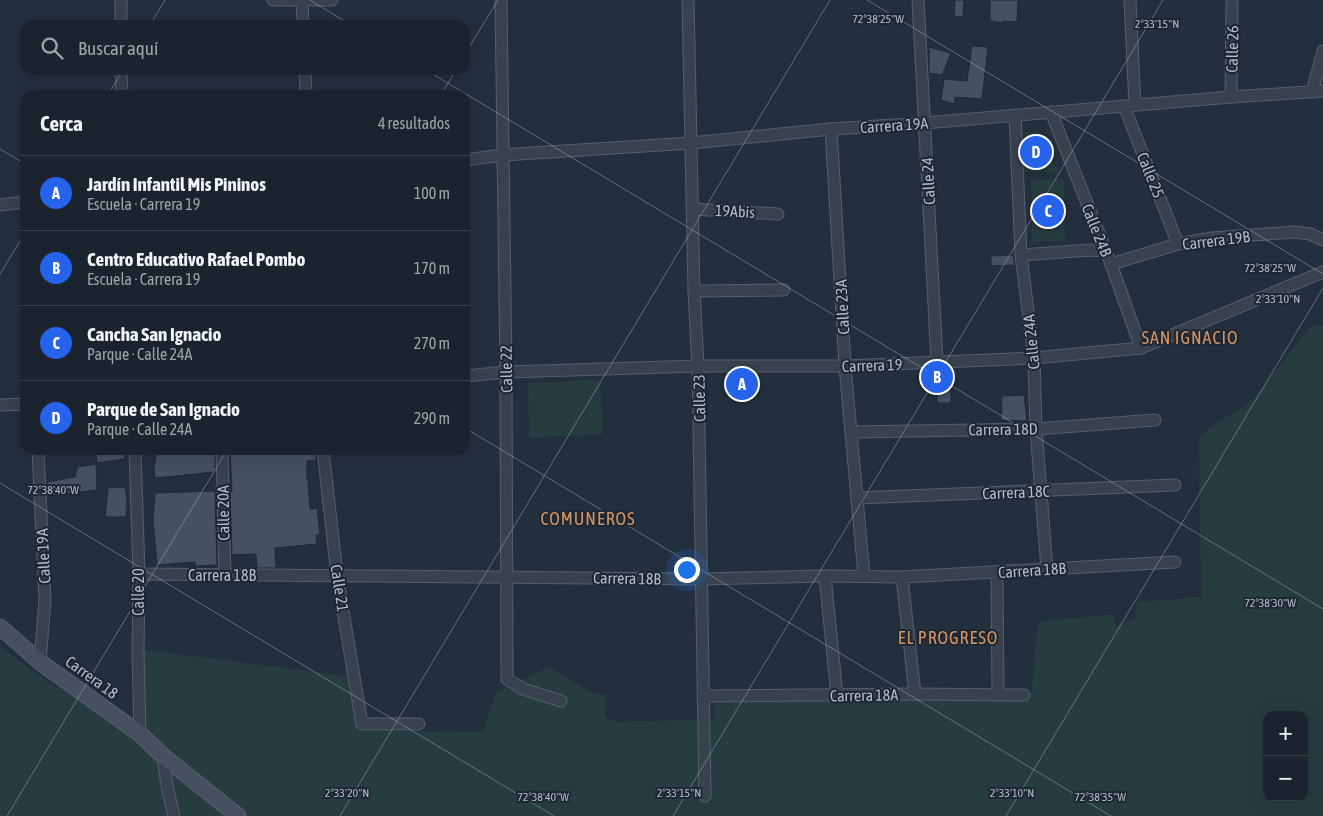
<!DOCTYPE html>
<html lang="es">
<meta charset="utf-8">
<style>
body{margin:0;font-family:"Asap Condensed",sans-serif;background:#242b36;color:#f1f3f6}
.controls{position:absolute;right:15px;bottom:15px;display:grid;overflow:hidden;border-radius:10px;box-shadow:0 5px 20px #0002}
.controls button{width:45px;height:45px;display:grid;place-items:center;padding:0;border:0;border-bottom:1px solid #39404a;background:#1b232e;color:#f1f3f6;font:25px sans-serif}
.you{position:absolute;left:686px;top:569px;width:18px;height:18px;margin:-12px;border:4px solid #fff;border-radius:50%;background:#1a73e8;box-shadow:0 0 0 8px #1a73e833}
.badge{display:grid;place-items:center;width:32px;height:32px;border-radius:50%;background:#2563eb;color:#fff;font-size:16px;font-weight:700}
.pin{position:absolute;translate:-50% -50%;border:2px solid #fff;box-shadow:0 1px 5px #0006}
.list{margin:0;padding:0;list-style:none}
h2{display:flex;justify-content:space-between;align-items:center;height:65px;margin:0;padding:0 20px;font-size:21px}
h2 small{font-size:16px;font-weight:400;color:#a0a4aa}
.list li{display:grid;grid-template-columns:32px 1fr auto;gap:15px;align-items:center;box-sizing:border-box;height:75px;padding:0 20px;border-top:1px solid #39404a}
.list b{display:block;font-size:19px;white-space:nowrap}
.list p{margin:0;font-size:16px;white-space:nowrap;color:#a0a4aa}
.list em{font-size:16px;font-style:normal;color:#a0a4aa}
.icon{flex:none;width:28px;height:28px;fill:none;stroke:currentColor;stroke-width:2;stroke-linecap:round;stroke-linejoin:round}
.map{position:relative;flex:none;width:1323px;height:816px;overflow:hidden}
.search{position:absolute;background:#1b232e;box-shadow:0 5px 20px #0002;left:20px;top:20px;width:450px;height:55px;display:flex;align-items:center;gap:12px;box-sizing:border-box;padding:0 18px;border-radius:15px;color:#a0a4aa;font-size:19px}
.panel{position:absolute;background:#1b232e;box-shadow:0 5px 20px #0002;left:20px;top:90px;width:450px;height:365px;border-radius:15px}
.map>svg:first-child{display:block}
.green{fill:#263c3f;fill-rule:evenodd}
.building{fill:#455162;stroke:#1f2835}
.lines{fill:none;stroke-linecap:round;stroke-linejoin:round}
.street-casing{stroke:#565f6c;stroke-width:13}
.secondary-casing{stroke:#565f6c;stroke-width:17}
.street{stroke:#38414e;stroke-width:11}
.secondary{stroke:#465061;stroke-width:15}
.ticks{fill:none;stroke:#b4bcc9;stroke-width:1;stroke-opacity:0.45}
.labels{text-anchor:middle;dominant-baseline:central;stroke-width:4;stroke-linejoin:round;paint-order:stroke}
.street-label{font-size:16px;fill:#b4bcc9;stroke:#1d2633}
.neighbourhood-label{font-size:18px;letter-spacing:1px;fill:#d59563;stroke:#1d2633}
.ticks-label{font-size:12px;text-anchor:middle;fill:#b4bcc9;stroke:#1d2633;stroke-width:4;stroke-linejoin:round;paint-order:stroke}
</style>
<div class="map">
<svg width="1323" height="816" viewBox="0 0 1323 816">
<rect width="100%" height="100%" fill="#242f3e"/>
<g class="green">
<path d="M 1039,131 L 1059,173 L 1024,172 L 1022,133 Z"/>
<path d="M 1064,179 L 1065,241 L 1032,242 L 1031,180 Z"/>
<path d="M 1311,326 L 1323,326 L 1323,816 L 0,816 L 0,646 L 49,683 L 134,720 L 144,650 L 347,676 L 361,731 L 482,732 L 496,692 L 549,667 L 594,694 L 607,695 L 605,716 L 617,722 L 714,719 L 714,699 L 985,696 L 1031,698 L 1038,622 L 1113,614 L 1116,625 L 1135,619 L 1137,602 L 1201,597 L 1199,438 L 1209,428 L 1252,401 ZM 1267,715 L 1304,715 L 1304,797 L 1267,797 Z"/>
<path d="M 600,380 L 603,434 L 529,438 L 528,383 Z"/>
</g>
<g class="building">
<path d="M 955,0 L 964,0 L 963,17 L 954,16 Z"/>
<path d="M 990,0 L 1018,0 L 1017,22 L 1003,21 L 1003,23 L 990,21 Z"/>
<path d="M 972,46 L 988,47 L 982,99 L 955,97 L 954,104 L 941,100 L 944,79 L 967,81 Z"/>
<path d="M 929,47 L 951,53 L 942,75 L 929,73 Z"/>
<path d="M 1013,255 L 1015,265 L 991,266 L 991,256 Z"/>
<path d="M 951,378 L 951,403 L 937,403 L 937,380 Z"/>
<path d="M 1024,395 L 1027,421 L 1001,420 L 1002,396 Z"/>
<path d="M 112,450 L 124,450 L 125,459 L 97,463 L 96,452 Z"/>
<path d="M 157,450 L 215,450 L 215,472 L 155,478 L 154,468 Z"/>
<path d="M 230,450 L 238,450 L 238,452 L 268,453 L 268,450 L 316,450 L 316,460 L 307,461 L 307,480 L 308,480 L 310,509 L 317,508 L 320,535 L 316,535 L 317,544 L 275,548 L 276,568 L 257,568 L 256,554 L 232,555 L 230,491 L 232,491 Z"/>
<path d="M 96,464 L 97,490 L 49,496 L 47,482 L 75,477 L 77,467 Z"/>
<path d="M 125,487 L 127,499 L 126,517 L 105,517 L 108,488 Z"/>
<path d="M 215,491 L 217,565 L 195,566 L 195,562 L 157,565 L 153,520 L 155,493 Z"/>
</g>
<g class="lines">
<defs>
<g id="street">
<path d="M 121,0 L 121,25"/>
<path d="M 273,0 L 332,0"/>
<path d="M 302,0 L 303,25"/>
<path d="M 501,0 L 506,372 L 507,679 L 523,689 L 561,701"/>
<path d="M 688,0 L 694,291 L 698,366 L 705,796"/>
<path d="M 918,0 L 937,362"/>
<path d="M 1130,0 L 1135,105"/>
<path d="M 121,70 L 122,95"/>
<path d="M 305,70 L 306,95"/>
<path d="M 1312,92 L 1323,51"/>
<path d="M 1231,97 L 1232,0"/>
<path d="M 1124,106 L 1178,244"/>
<path d="M 1051,112 L 1111,264 L 1141,348"/>
<path d="M 1015,115 L 1021,255 L 1034,358 L 1036,429 L 1047,569"/>
<path d="M 831,129 L 845,366 L 864,575"/>
<path d="M 465,160 L 502,155 L 691,143 L 831,129 L 925,123 L 1231,97 L 1323,91"/>
<path d="M 0,205 L 25,202"/>
<path d="M 692,209 L 778,214"/>
<path d="M 1021,255 L 1090,250 L 1106,251"/>
<path d="M 1111,264 L 1178,244 L 1212,238 L 1294,232 L 1310,234 L 1323,240"/>
<path d="M 694,291 L 784,290"/>
<path d="M 465,376 L 506,372 L 698,366 L 845,366 L 1034,358 L 1141,348 L 1323,272"/>
<path d="M 0,405 L 25,404"/>
<path d="M 851,432 L 1036,429 L 1155,420"/>
<path d="M 38,450 L 45,600 L 40,662"/>
<path d="M 135,450 L 139,574 L 138,653 L 140,734"/>
<path d="M 222,450 L 225,576"/>
<path d="M 323,450 L 337,575 L 362,724 L 419,724"/>
<path d="M 857,498 L 1175,485"/>
<path d="M 997,572 L 998,694"/>
<path d="M 139,574 L 700,579 L 825,576 L 902,577 L 1175,562"/>
<path d="M 825,576 L 837,696"/>
<path d="M 902,577 L 915,694"/>
<path d="M 703,696 L 915,694 L 1024,695"/>
<path d="M 163,756 L 167,786 L 174,816"/>
</g>
<path id="secondary" d="M 0,627 L 40,662 L 140,734 L 163,756 L 238,816"/>
</defs>
<use href="#street" class="street-casing"/>
<use href="#secondary" class="secondary-casing"/>
<use href="#street" class="street"/>
<use href="#secondary" class="secondary"/>
</g>
<path class="ticks" d="M 310,0 L 351,25M 867,0 L 1323,274M 150,25 L 165,0M 465,54 L 498,0M 426,70 L 1323,609M 108,95 L 123,70M 441,95 L 456,70M 0,149 L 25,164M 0,274 L 25,233M 465,428 L 1111,816M 0,483 L 554,816M 7,816 L 227,450M 340,816 L 830,0M 673,816 L 1163,0M 1006,816 L 1323,288"/>
<g class="labels">
<g class="street-label">
<text transform="translate(1232 49) rotate(-89)">Calle 26</text>
<text transform="translate(894 125) rotate(-4)">Carrera 19A</text>
<text transform="translate(1151 175) rotate(68)">Calle 25</text>
<text transform="translate(928 181) rotate(-93)">Calle 24</text>
<text transform="translate(735 211) rotate(3)">19Abis</text>
<text transform="translate(1097 230) rotate(68)">Calle 24B</text>
<text transform="translate(1216 240) rotate(-7)">Carrera 19B</text>
<text transform="translate(842 307) rotate(-93)">Calle 23A</text>
<text transform="translate(1031 342) rotate(-96)">Calle 24A</text>
<text transform="translate(872 365) rotate(-2)">Carrera 19</text>
<text transform="translate(506 369) rotate(-91)">Calle 22</text>
<text transform="translate(699 398) rotate(-91)">Calle 23</text>
<text transform="translate(1003 429) rotate(-1)">Carrera 18D</text>
<text transform="translate(1016 492) rotate(-2)">Carrera 18C</text>
<text transform="translate(223 513) rotate(-91)">Calle 20A</text>
<text transform="translate(43 556) rotate(-93)">Calle 19A</text>
<text transform="translate(1032 570) rotate(-4)">Carrera 18B</text>
<text x="222" y="575">Carrera 18B</text>
<text transform="translate(627 578) rotate(1)">Carrera 18B</text>
<text transform="translate(340 588) rotate(81)">Calle 21</text>
<text transform="translate(138 592) rotate(-90)">Calle 20</text>
<text transform="translate(92 677) rotate(36)">Carrera 18</text>
<text transform="translate(864 695) rotate(-1)">Carrera 18A</text>
</g>
<g class="neighbourhood-label">
<text x="1190" y="337">SAN IGNACIO</text>
<text x="588" y="518">COMUNEROS</text>
<text x="948" y="637">EL PROGRESO</text>
</g>
</g>
<g class="ticks-label">
<text x="878" y="23">72°38'25"W</text>
<text x="1157" y="28">2°33'15"N</text>
<text x="1270" y="272">72°38'25"W</text>
<text x="1278" y="303">2°33'10"N</text>
<text x="53" y="494">72°38'40"W</text>
<text x="1270" y="607">72°38'30"W</text>
<text x="347" y="797">2°33'20"N</text>
<text x="679" y="797">2°33'15"N</text>
<text x="1012" y="797">2°33'10"N</text>
<text x="543" y="801">72°38'40"W</text>
<text x="1100" y="801">72°38'35"W</text>
</g>
</svg>
<div class="controls">
<button>+</button>
<button>−</button>
</div>
<div class="you"></div>
<div class="pin badge" style="left:742px;top:384px">A</div>
<div class="pin badge" style="left:937px;top:377px">B</div>
<div class="pin badge" style="left:1048px;top:211px">C</div>
<div class="pin badge" style="left:1036px;top:152px">D</div>
<div class="search"><svg class="icon" aria-label="search" viewBox="0 0 24 24"><circle cx="10" cy="10" r="6"/><path d="M15 15l6 6"/></svg>Buscar aquí</div>
<section class="panel">
<h2>Cerca<small>4 resultados</small></h2>
<ul class="list">
<li><span class="badge">A</span><div><b>Jardín Infantil Mis Pininos</b><p>Escuela · Carrera 19</p></div><em>100 m</em></li>
<li><span class="badge">B</span><div><b>Centro Educativo Rafael Pombo</b><p>Escuela · Carrera 19</p></div><em>170 m</em></li>
<li><span class="badge">C</span><div><b>Cancha San Ignacio</b><p>Parque · Calle 24A</p></div><em>270 m</em></li>
<li><span class="badge">D</span><div><b>Parque de San Ignacio</b><p>Parque · Calle 24A</p></div><em>290 m</em></li>
</ul>
</section>
</div>
